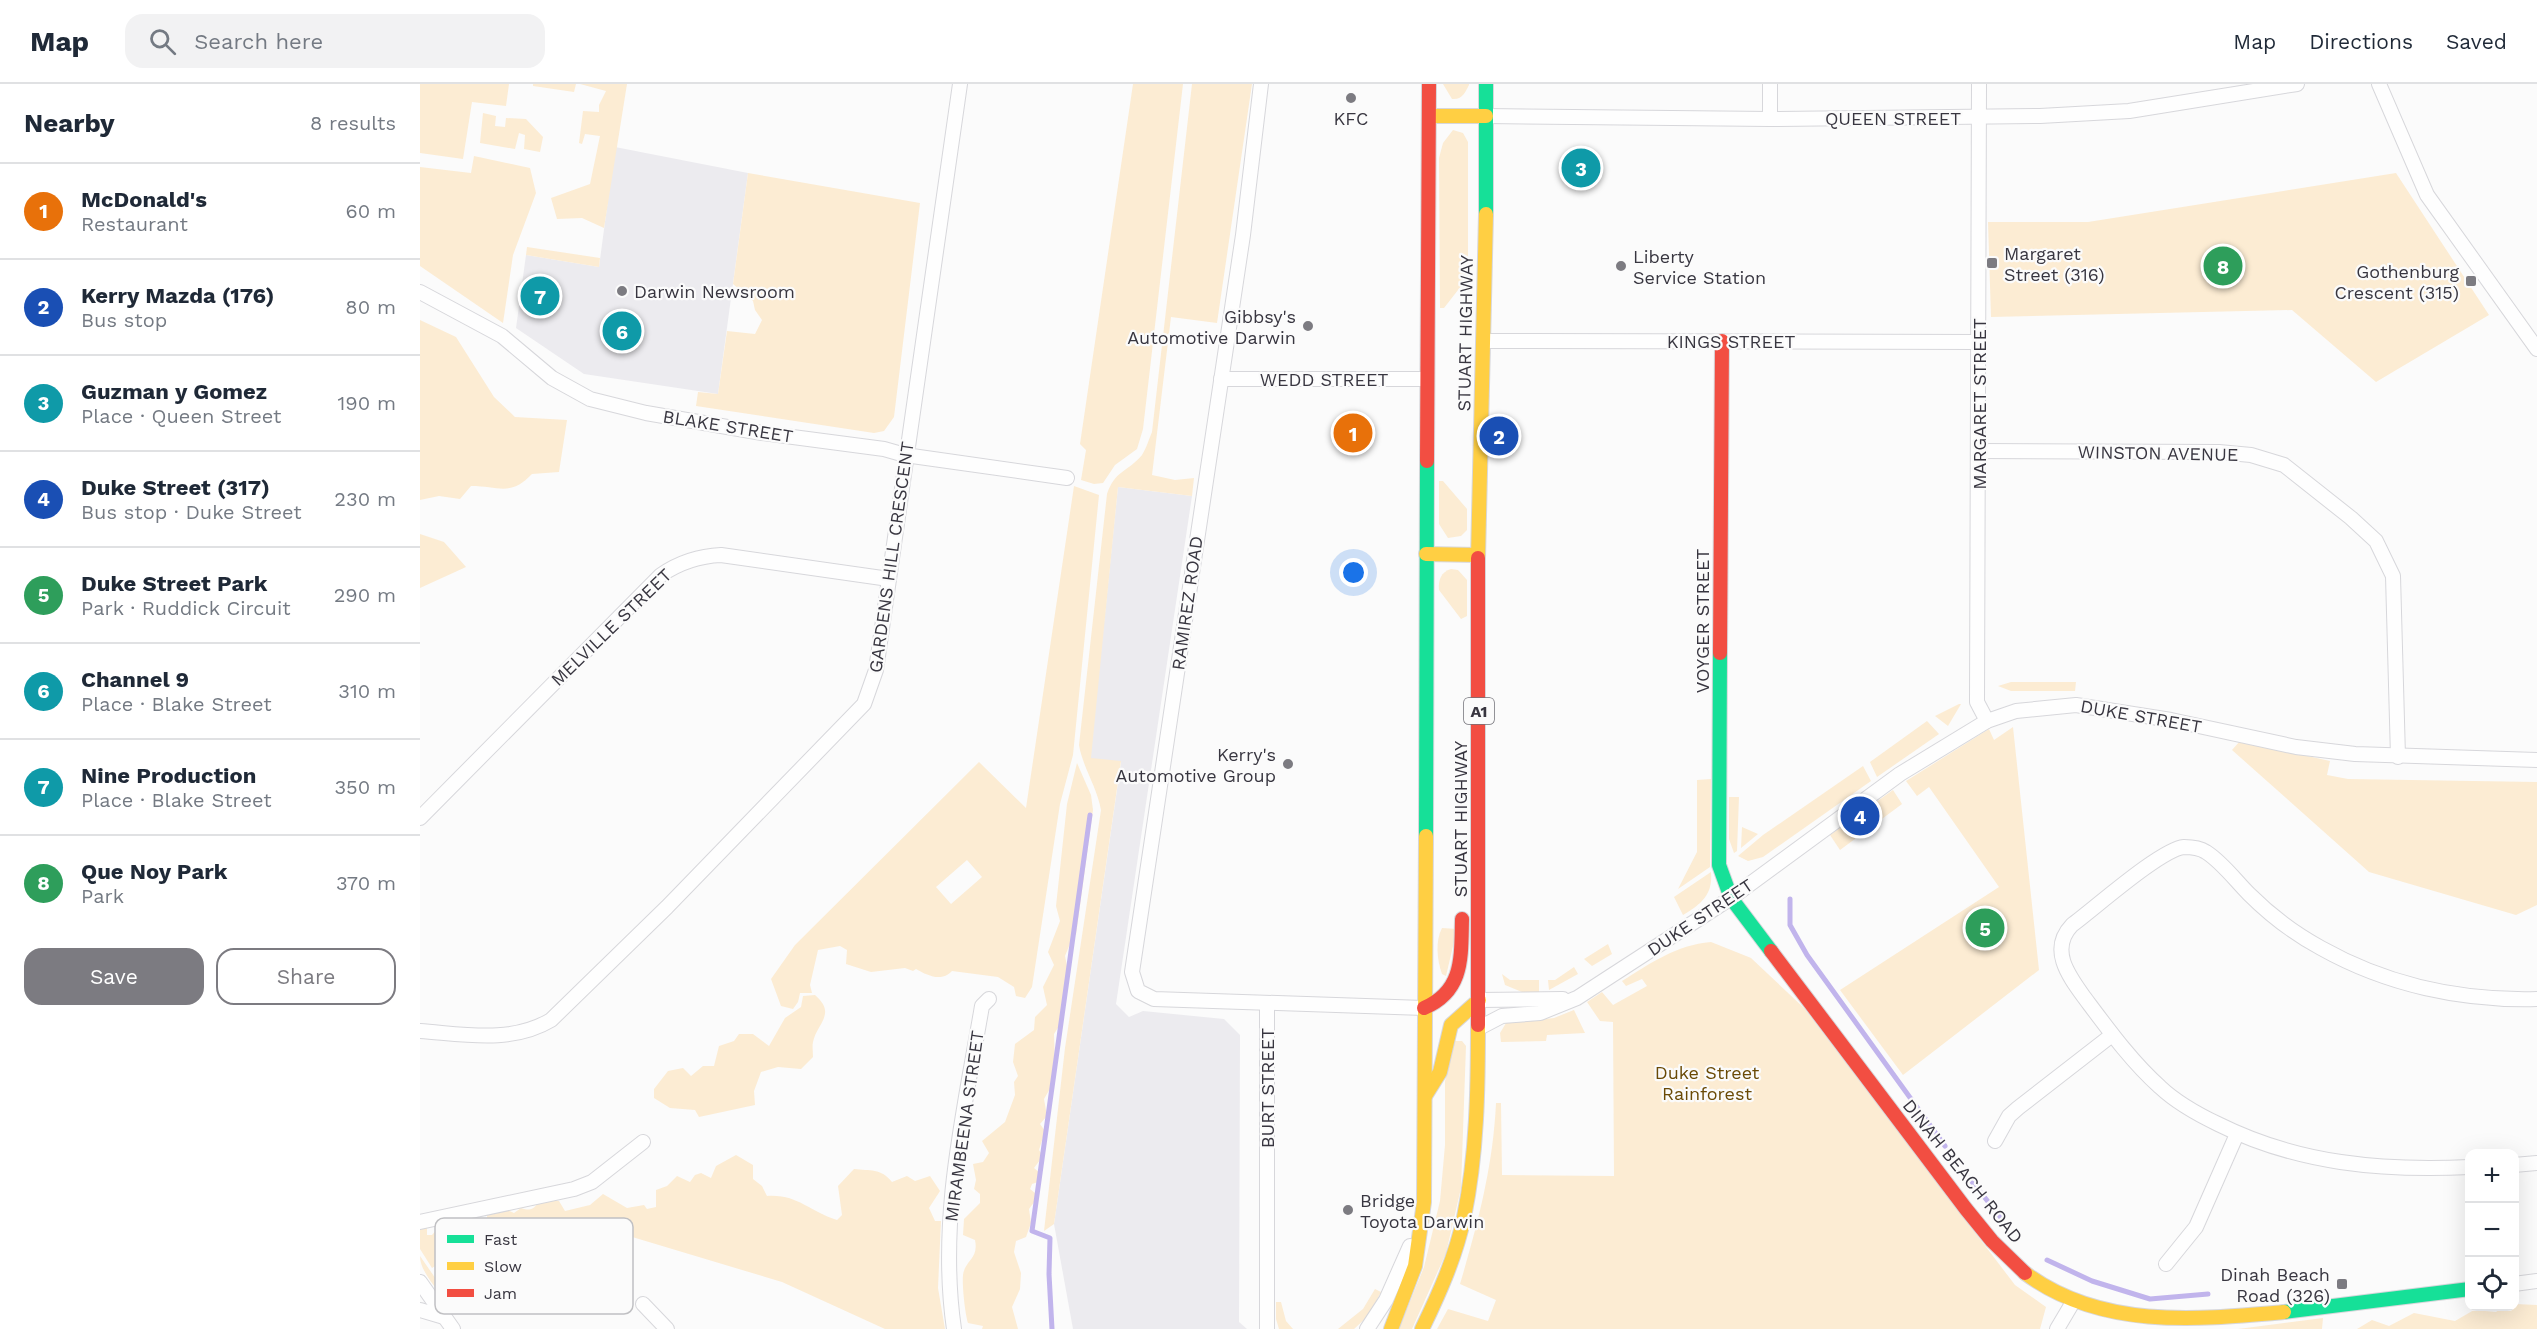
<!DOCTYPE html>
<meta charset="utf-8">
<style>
body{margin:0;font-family:"Work Sans",sans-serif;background:#f2f2f3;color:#1f2937}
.controls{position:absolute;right:18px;bottom:18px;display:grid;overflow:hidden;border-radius:12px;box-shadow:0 6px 24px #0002}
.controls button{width:54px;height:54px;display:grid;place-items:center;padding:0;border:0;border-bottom:2px solid #e0e1e3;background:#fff;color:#1f2937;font:30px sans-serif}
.you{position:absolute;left:934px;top:489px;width:21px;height:21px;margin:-15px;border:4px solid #fff;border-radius:50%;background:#1a73e8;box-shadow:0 0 0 9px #1a73e833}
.badge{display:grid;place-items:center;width:39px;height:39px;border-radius:50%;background:#7c7b81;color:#fff;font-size:20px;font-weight:700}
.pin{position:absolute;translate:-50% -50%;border:3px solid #fff;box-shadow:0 2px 6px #0006}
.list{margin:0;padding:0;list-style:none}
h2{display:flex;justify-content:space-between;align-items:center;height:78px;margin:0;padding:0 24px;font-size:26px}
h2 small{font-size:20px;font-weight:400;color:#747a83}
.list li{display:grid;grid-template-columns:39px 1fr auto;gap:18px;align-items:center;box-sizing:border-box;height:96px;padding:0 24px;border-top:2px solid #e0e1e3}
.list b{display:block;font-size:22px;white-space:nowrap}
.list p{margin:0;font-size:20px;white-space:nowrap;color:#747a83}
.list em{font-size:20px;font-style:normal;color:#747a83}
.actions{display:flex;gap:12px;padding:18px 24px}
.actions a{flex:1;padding:14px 0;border:2px solid #7c7b81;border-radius:18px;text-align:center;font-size:21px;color:#7c7b81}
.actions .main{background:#7c7b81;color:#fff}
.icon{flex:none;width:33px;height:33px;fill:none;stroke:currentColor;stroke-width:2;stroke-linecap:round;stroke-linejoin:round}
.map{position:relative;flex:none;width:2117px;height:1245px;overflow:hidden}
header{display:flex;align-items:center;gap:36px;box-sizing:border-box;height:84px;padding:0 30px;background:#fff;border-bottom:2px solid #e0e1e3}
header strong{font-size:28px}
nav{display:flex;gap:33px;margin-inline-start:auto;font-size:21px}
.search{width:420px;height:54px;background:#f2f2f3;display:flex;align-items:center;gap:15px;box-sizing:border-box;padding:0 21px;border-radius:18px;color:#747a83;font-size:22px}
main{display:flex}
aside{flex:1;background:#fff}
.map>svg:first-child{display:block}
.built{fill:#ecebef}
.green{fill:#fcecd3;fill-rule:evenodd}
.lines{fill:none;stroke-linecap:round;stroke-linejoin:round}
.stream{stroke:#c1b4ec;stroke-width:5}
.street-casing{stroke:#d7d7db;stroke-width:16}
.fast-casing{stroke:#d7d7db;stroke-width:16}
.slow-casing{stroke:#d7d7db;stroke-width:16}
.jam-casing{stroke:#d7d7db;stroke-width:16}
.street{stroke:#fefefe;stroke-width:14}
.fast{stroke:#16e098;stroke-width:14}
.slow{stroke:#ffcf43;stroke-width:14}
.jam{stroke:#f24e42;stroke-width:14}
.poi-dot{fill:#7c7b81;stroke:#fbfbfb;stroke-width:2}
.labels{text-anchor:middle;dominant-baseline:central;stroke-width:4.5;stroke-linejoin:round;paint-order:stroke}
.shield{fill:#fbfbfb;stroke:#727178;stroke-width:1.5}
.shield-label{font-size:16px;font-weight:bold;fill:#383640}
.poi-label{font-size:18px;fill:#383640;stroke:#fbfbfb;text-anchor:start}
.street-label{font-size:18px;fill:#383640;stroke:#fbfbfb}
.park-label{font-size:18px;fill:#6a4a06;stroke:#fbfbfb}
.key{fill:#fbfbfb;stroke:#c0c0c3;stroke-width:1.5}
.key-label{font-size:16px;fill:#383640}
</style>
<header>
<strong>Map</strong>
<div class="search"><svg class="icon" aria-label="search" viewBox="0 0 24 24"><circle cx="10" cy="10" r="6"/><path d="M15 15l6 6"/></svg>Search here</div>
<nav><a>Map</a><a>Directions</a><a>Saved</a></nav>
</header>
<main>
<aside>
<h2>Nearby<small>8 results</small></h2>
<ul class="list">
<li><span class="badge" style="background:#e8710a">1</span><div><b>McDonald's</b><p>Restaurant</p></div><em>60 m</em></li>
<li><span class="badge" style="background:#1a4fb4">2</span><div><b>Kerry Mazda (176)</b><p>Bus stop</p></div><em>80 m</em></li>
<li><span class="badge" style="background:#0f9aa8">3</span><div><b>Guzman y Gomez</b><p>Place · Queen Street</p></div><em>190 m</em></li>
<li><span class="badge" style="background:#1a4fb4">4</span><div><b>Duke Street (317)</b><p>Bus stop · Duke Street</p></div><em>230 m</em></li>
<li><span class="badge" style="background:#2e9e5b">5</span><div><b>Duke Street Park</b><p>Park · Ruddick Circuit</p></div><em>290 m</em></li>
<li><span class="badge" style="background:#0f9aa8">6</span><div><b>Channel 9</b><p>Place · Blake Street</p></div><em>310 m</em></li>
<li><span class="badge" style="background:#0f9aa8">7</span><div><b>Nine Production</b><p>Place · Blake Street</p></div><em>350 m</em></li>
<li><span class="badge" style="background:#2e9e5b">8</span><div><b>Que Noy Park</b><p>Park</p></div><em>370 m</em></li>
</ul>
<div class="actions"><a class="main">Save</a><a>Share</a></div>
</aside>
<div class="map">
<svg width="2117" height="1245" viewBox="0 0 2117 1245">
<rect width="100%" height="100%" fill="#fbfbfb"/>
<g class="built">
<path d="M 195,63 L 328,89 L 298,310 L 164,290 L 96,244 L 106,171 L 179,183 Z"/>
<path d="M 698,403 L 772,412 L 696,920 L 709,933 L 723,927 L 804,935 L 820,951 L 819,1238 L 827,1245 L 653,1245 L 634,1140 L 701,678 L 670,675 Z"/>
</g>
<g class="green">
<path d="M 0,0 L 89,0 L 86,22 L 52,18 L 43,75 L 0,69 Z"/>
<path d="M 113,0 L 156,0 L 154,8 L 113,2 Z"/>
<path d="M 160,0 L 207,0 L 184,144 L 162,134 L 137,135 L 131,114 L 170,100 L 180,52 L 165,50 L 162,60 L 159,59 L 163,27 L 179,28 L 179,21 L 186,7 Z"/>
<path d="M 713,0 L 763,0 L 723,345 L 717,365 L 695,381 L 683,399 L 674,400 L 661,396 L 666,366 L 660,360 Z"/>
<path d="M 772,0 L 832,0 L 797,239 L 751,233 L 732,391 L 755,396 L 774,394 L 772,412 L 698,403 L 671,674 L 701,677 L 634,1140 L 624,1147 L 645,964 L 681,726 C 677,703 663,684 659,661 L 687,410 C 695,386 708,388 722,371 C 726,365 729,355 732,348 Z"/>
<path d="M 1023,0 L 1049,0 L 1049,1 C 1045,9 1042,16 1032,15 Z"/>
<path d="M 63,29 L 76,32 L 75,42 L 85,43 L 86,34 L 106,35 L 123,53 L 120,68 L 104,65 L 105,51 L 99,49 L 95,65 L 60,59 Z"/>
<path d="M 1033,46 L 1043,49 L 1048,58 L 1048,185 L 1045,197 L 1024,224 L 1020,224 L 1019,74 L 1023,59 Z"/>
<path d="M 54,72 L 110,84 L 116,109 L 93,171 L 83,239 L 0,182 L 0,83 L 51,89 Z"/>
<path d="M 328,89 L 500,119 L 474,333 L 464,347 L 454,349 L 276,322 L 278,308 L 298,310 L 307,247 L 335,250 L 342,236 L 335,226 L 333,217 L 313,200 Z"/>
<path d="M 1976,89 L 2069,231 L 1956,298 L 1872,226 L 1571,233 L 1568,138 L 1668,138 Z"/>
<path d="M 107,163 L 180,174 L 179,183 L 106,171 Z"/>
<path d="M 0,236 L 36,253 L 74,313 L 95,333 L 147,336 L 139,388 L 112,390 C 90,413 79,402 51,402 L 40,415 L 19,412 L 0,416 Z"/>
<path d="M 1019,397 L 1023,397 L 1047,425 L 1047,446 L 1041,452 L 1028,454 L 1019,440 Z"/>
<path d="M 654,402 L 679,411 L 653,671 L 640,720 L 612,903 L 605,914 L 596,912 L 594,903 L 578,893 L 532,887 C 522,898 508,892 496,885 L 493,887 L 485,884 L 451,888 L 426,880 L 427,866 L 420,862 L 398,866 L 390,901 L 392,909 L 380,909 L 378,918 L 373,925 L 361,922 L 351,895 L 375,861 L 559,678 L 606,724 ZM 547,776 L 562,793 L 531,820 L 516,803 Z"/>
<path d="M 0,450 L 24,458 L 46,483 L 0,504 Z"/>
<path d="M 1031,485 L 1038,486 L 1047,496 L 1047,532 L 1041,535 L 1019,506 C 1018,496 1021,488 1031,485 Z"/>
<path d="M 1591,598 L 1656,598 L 1655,607 L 1591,607 L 1578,602 Z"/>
<path d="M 1539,620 L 1541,620 L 1528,642 L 1515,632 Z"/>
<path d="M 1507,637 L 1519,650 L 1457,693 L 1450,678 Z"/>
<path d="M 1593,643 L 1619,886 L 1483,991 L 1420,906 L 1579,803 L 1509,703 L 1497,712 L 1486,697 L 1569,645 L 1574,656 Z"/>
<path d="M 1820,657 L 1910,677 L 1907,691 L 1928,695 L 2117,698 L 2117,821 L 2096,831 L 1949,788 L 1812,666 Z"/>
<path d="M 657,679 L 671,711 L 673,726 L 656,851 L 654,850 L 645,872 L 649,892 L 642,920 L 641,939 L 634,950 L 635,981 L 631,1003 L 624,1015 L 627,1032 L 620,1040 L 625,1047 L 619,1066 L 623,1072 L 614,1084 L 620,1089 L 618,1098 L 612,1100 L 610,1105 L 615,1109 L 615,1117 L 609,1125 L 611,1139 L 606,1153 L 596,1157 L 594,1168 L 601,1189 L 600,1205 L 592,1223 L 598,1245 L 562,1245 L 563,1242 L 548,1239 C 545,1229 542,1201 543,1191 C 545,1176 559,1175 555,1156 L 543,1151 L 544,1135 L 560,1119 L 560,1110 L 554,1105 L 556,1096 L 553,1080 L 563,1078 L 569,1069 L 562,1057 L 585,1038 L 595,1011 L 594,998 L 598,992 L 593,978 L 595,960 L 614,946 L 615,933 L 627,921 L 623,903 L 634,881 L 628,868 L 640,837 L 636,822 L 647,720 Z"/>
<path d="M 1443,682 L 1451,697 L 1343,773 L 1328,777 L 1318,772 L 1343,751 Z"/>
<path d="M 1291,695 L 1290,783 L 1258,805 L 1277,768 L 1277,696 Z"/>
<path d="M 1473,706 L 1482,720 L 1420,766 L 1410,751 Z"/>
<path d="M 1309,713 L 1319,713 L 1317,767 L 1314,769 L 1309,755 Z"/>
<path d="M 1322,743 L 1338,750 L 1321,764 Z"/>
<path d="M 1291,788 C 1293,811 1281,820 1263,831 L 1254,813 Z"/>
<path d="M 1022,844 L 1037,845 L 1026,892 L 1022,890 C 1017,876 1015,857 1022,844 Z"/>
<path d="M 1291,858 L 1331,874 L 1384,924 L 1595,1201 L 1626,1223 L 1620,1245 L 1017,1245 L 1028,1225 L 1068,1237 L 1076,1216 L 1040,1200 C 1058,1139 1073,1083 1076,1019 L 1081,1019 L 1082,1091 L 1194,1092 L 1193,938 L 1180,937 L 1167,918 L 1182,908 L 1193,921 L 1227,902 L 1222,895 L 1206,902 L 1202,897 C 1231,879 1256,861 1291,858 Z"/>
<path d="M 1188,860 L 1192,870 L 1172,882 L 1164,875 Z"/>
<path d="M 1154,883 L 1158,890 L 1129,906 L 1128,896 L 1135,896 Z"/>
<path d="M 1082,890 L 1090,896 L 1119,896 L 1119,908 L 1102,908 L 1085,901 Z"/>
<path d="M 395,911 C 417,930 397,939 393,958 C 392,962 393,968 393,973 L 381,985 L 358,983 L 341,988 L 334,1007 L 335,1021 L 279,1033 L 275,1026 L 250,1024 L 234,1014 L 234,1005 L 248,987 L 263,984 L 271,992 L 283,982 L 294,982 L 299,962 L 314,957 L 319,950 L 333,950 L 349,962 L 365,934 L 381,923 L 383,912 Z"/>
<path d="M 1154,926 L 1165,949 L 1127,951 L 1126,957 L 1081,958 L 1080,949 L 1086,939 L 1134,934 Z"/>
<path d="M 1035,957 L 1042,957 L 1046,962 L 1041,1104 L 1026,1169 L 992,1245 L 979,1245 L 1004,1183 L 1020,1117 L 1025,1061 L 1025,997 Z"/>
<path d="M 316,1071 L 333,1081 L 333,1095 L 342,1102 L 347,1112 C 378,1110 388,1127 417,1136 L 422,1131 L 418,1102 L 434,1085 C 450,1087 461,1084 472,1098 L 487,1092 L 495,1097 L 510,1092 L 520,1107 L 509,1124 L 515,1137 L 521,1137 L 518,1204 L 525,1245 L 465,1245 L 362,1198 L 179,1143 L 180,1137 L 175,1145 L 149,1149 L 125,1160 L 96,1160 L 68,1171 L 57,1168 L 49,1170 L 44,1182 L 33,1187 L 26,1175 L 12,1184 L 0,1165 L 0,1143 L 7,1139 L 7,1151 L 12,1151 L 23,1138 L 36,1139 L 40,1133 L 47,1134 L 56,1141 L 61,1137 L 67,1137 L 67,1128 L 85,1125 L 94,1129 L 101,1124 C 115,1129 114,1121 123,1115 L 139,1117 L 145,1127 L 170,1121 L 183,1110 L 207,1124 L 224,1121 L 227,1125 L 236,1123 L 236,1106 L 247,1102 L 257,1092 L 270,1098 L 275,1091 L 281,1089 L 291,1094 L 296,1082 Z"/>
<path d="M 0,1172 L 36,1224 L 34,1226 C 23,1211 0,1190 0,1172 Z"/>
<path d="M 955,1205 L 961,1208 L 949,1231 L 934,1245 L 918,1245 L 943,1225 Z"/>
<path d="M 856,1218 L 861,1218 L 866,1237 L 873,1245 L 859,1245 L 856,1235 Z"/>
<path d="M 2095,1220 L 2117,1221 L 2117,1245 L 1937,1245 L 1952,1236 L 1969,1242 L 1994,1229 L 2035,1237 L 2054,1226 L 2076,1228 L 2083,1223 L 2094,1222 Z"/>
<path d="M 1903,1234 L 1902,1245 L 1818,1245 Z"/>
</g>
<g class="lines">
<g class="stream">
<path d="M 1370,815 L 1370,841 L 1387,871 L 1525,1062"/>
<path d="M 1549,1094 L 1582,1135"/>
<path d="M 1627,1176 L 1672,1197 L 1730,1215 L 1788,1210"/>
<path d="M 632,1245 L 629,1190 L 630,1154 L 612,1147 L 670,731"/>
</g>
<defs>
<g id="street">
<path d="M 841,0 L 823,151 L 712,888 L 718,907 L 734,915 L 1004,924"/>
<path d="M 1559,0 L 1557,618 L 1567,637"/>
<path d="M 1959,0 L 2007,111 L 2117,265"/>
<path d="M 1066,32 L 1350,35 L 1620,32 L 1709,27 L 1877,0"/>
<path d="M 1350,35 L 1350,0"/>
<path d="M 0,208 L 82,252 L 132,294 L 170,315 L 226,329 L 342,349 L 464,365 L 485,371 L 647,394"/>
<path d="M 1064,257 L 1559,258"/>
<path d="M 801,295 L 1007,295"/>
<path d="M 1559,367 L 1799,368 L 1831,371 L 1864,381 L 1931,434 L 1956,457 L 1973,492 L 1978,673"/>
<path d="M 0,734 L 241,491 C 260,478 278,472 301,471 L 469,495"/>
<path d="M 1059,916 L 1143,915"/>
<path d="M 1059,944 L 1082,932 L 1120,929 L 1157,914 L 1311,814 L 1480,690 L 1567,637 L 1596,627 L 1656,621 L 1751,636 L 1876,663 L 1935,670 L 2117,676"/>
<path d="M 0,947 C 43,950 91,960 131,936 L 247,823 L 444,620 L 456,586 L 540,0"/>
<path d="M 1575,1057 L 1589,1032 L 1598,1024 L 1692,951"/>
<path d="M 2094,1081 L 2117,1079"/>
<path d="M 2050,1083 C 1961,1087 1878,1080 1798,1040 C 1777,1030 1757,1019 1740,1003 C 1711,977 1688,945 1664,913 C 1648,891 1629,865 1652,841 C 1674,825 1741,765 1764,763 C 1772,763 1780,764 1786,768 C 1802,778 1815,796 1829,810 C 1850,831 1875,850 1901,864 C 1967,901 2042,917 2117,915"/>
<path d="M 0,1138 L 154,1105 L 172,1098 L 223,1058"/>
<path d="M 1746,1180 L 1776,1143 L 1817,1050"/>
<path d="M 0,1198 L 33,1245"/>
<path d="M 2094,1200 L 2117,1197"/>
<path d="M 223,1220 L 247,1245"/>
<path d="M 0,1226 L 24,1233"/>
<path d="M 534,1245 C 518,1136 544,1028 562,922 L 569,915"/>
<path d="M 847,1245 L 847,920"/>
<path d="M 947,1245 L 966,1216 L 990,1162"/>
<path d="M 1637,1245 L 1653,1218"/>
</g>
<g id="fast">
<path d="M 1066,130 L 1066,0"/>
<path d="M 1300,569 L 1299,781 L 1311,814 L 1351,867"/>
<path d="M 1006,752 L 1007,377"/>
<path d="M 1864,1228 L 2050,1205"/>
</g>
<g id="slow">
<path d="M 1009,32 L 1066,32"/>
<path d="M 1006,470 L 1058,471"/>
<path d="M 1058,474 L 1066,130"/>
<path d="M 1005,1012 L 1020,988 L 1031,941 L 1059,916"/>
<path d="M 1605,1189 C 1680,1245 1775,1236 1864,1228"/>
<path d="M 971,1245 L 995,1182 L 1004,1118 L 1006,752"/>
<path d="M 1002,1245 C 1019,1210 1036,1172 1044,1133 C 1057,1070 1058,1005 1058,941"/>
</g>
<g id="jam">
<path d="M 1007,377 L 1009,0"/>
<path d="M 1058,474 L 1058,941"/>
<path d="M 1300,569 L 1302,257"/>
<path d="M 1351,867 L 1546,1125 L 1572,1157 L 1605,1189"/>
<path d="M 1004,924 C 1044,907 1041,873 1042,835"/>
</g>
</defs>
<use href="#street" class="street-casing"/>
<use href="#fast" class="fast-casing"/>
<use href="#slow" class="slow-casing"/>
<use href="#jam" class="jam-casing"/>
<use href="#street" class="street"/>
<use href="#fast" class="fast"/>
<use href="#slow" class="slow"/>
<use href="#jam" class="jam"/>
</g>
<g class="poi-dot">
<circle cx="931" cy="14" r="6"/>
<rect x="1566" y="173" width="12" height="12" rx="3"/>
<circle cx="1201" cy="182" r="6"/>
<rect x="2045" y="191" width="12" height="12" rx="3"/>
<circle cx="202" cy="207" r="6"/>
<circle cx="888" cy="242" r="6"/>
<circle cx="868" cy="680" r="6"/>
<circle cx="928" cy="1126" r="6"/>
<rect x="1916" y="1194" width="12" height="12" rx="3"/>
</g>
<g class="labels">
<rect class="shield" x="1044" y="614" width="30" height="26" rx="4.5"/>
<g class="shield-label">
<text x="1059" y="627">A1</text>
</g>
<g class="poi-label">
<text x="931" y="34" text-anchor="middle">KFC</text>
<text x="1584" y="169">Margaret<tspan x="1584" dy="21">Street (316)</tspan></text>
<text x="1213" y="172">Liberty<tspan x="1213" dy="21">Service Station</tspan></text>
<text x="2039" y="187" text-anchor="end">Gothenburg<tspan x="2039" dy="21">Crescent (315)</tspan></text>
<text x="214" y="207">Darwin Newsroom</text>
<text x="876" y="232" text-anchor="end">Gibbsy's<tspan x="876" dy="21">Automotive Darwin</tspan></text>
<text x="856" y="670" text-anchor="end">Kerry's<tspan x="856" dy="21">Automotive Group</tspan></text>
<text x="940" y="1116">Bridge<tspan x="940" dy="21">Toyota Darwin</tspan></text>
<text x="1910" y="1190" text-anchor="end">Dinah Beach<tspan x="1910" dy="21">Road (326)</tspan></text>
</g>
<g class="street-label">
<text x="1473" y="34">QUEEN STREET</text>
<text transform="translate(1045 249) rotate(-89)">STUART HIGHWAY</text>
<text x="1311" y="257">KINGS STREET</text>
<text x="904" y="295">WEDD STREET</text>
<text transform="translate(1559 320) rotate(-90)">MARGARET STREET</text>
<text transform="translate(308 342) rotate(9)">BLAKE STREET</text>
<text transform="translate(1738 369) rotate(1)">WINSTON AVENUE</text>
<text transform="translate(471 473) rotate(-82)">GARDENS HILL CRESCENT</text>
<text transform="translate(767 519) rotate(-82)">RAMIREZ ROAD</text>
<text transform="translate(1282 537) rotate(-90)">VOYGER STREET</text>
<text transform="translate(191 543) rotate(-44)">MELVILLE STREET</text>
<text transform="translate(1721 632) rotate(10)">DUKE STREET</text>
<text transform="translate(1040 735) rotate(-90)">STUART HIGHWAY</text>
<text transform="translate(1280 833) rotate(-34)">DUKE STREET</text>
<text transform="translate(847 1004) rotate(-90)">BURT STREET</text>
<text transform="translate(544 1042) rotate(-82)">MIRAMBEENA STREET</text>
<text transform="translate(1543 1087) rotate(51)">DINAH BEACH ROAD</text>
</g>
<g class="park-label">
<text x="1287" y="988">Duke Street<tspan x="1287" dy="21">Rainforest</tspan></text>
</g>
</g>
<rect x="15" y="1134" width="198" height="96" rx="9" class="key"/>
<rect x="27" y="1151" width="27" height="8" fill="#16e098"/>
<rect x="27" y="1178" width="27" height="8" fill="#ffcf43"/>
<rect x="27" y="1205" width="27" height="8" fill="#f24e42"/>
<g class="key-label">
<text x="64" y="1161">Fast</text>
<text x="64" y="1188">Slow</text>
<text x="64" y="1215">Jam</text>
</g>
</svg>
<div class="controls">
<button>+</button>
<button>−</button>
<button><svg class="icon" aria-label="locate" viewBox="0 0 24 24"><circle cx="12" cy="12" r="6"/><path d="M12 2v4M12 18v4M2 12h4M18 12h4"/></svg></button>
</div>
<div class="you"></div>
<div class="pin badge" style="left:933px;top:349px;background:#e8710a">1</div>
<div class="pin badge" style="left:1079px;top:352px;background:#1a4fb4">2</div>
<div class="pin badge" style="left:1161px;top:84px;background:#0f9aa8">3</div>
<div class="pin badge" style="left:1440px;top:732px;background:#1a4fb4">4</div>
<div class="pin badge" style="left:1565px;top:844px;background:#2e9e5b">5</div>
<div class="pin badge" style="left:202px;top:247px;background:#0f9aa8">6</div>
<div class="pin badge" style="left:120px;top:212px;background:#0f9aa8">7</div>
<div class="pin badge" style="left:1803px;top:182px;background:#2e9e5b">8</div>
</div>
</main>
